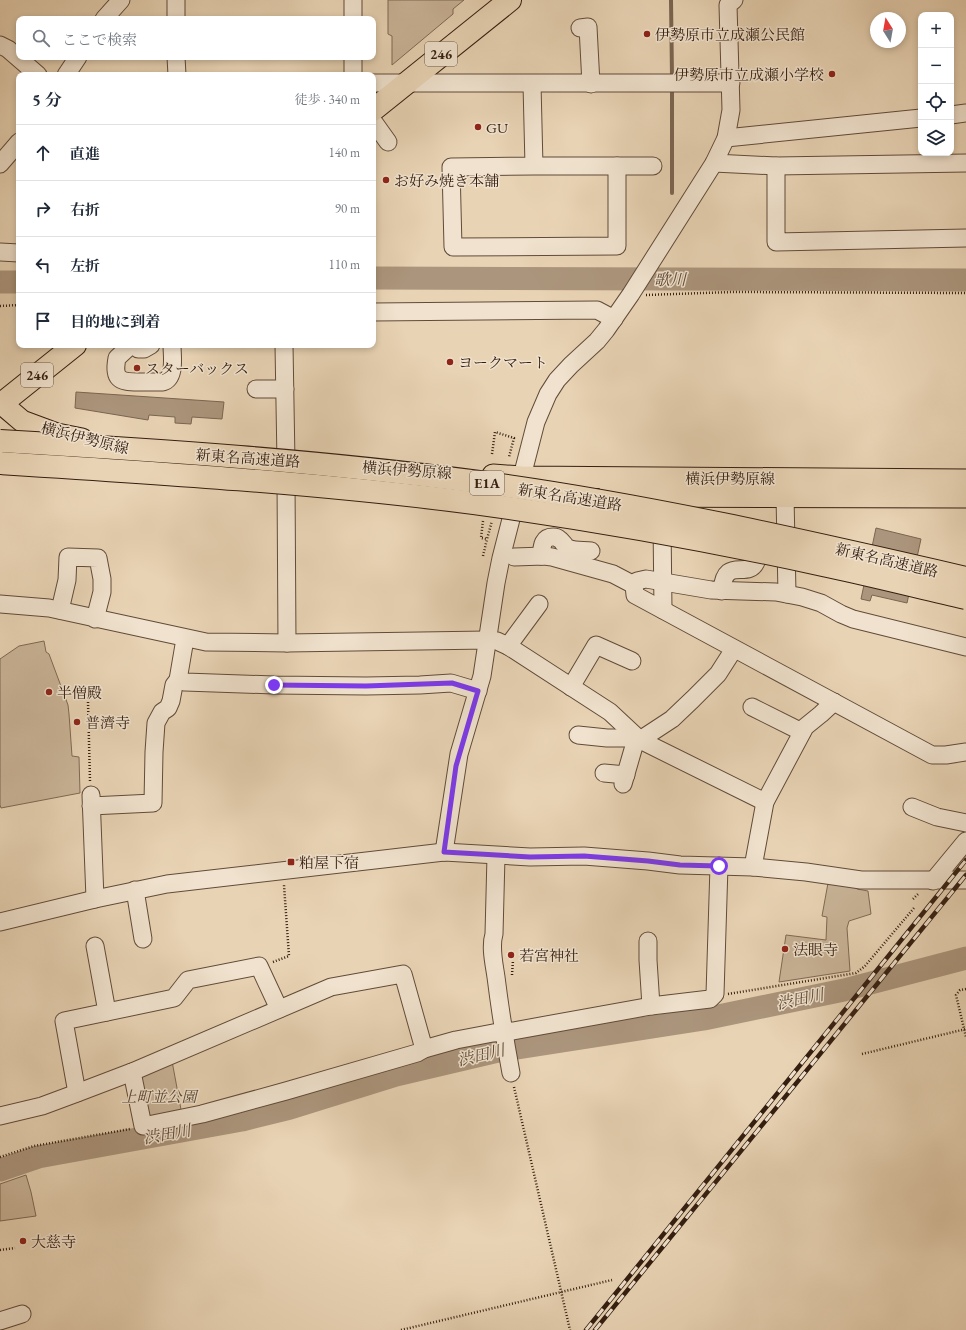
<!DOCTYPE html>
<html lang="ja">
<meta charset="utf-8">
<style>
body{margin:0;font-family:"EB Garamond","Noto Serif JP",serif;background:#f6f6f7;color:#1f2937}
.controls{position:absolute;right:12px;top:12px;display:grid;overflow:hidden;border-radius:8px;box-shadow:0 2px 6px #0003}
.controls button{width:36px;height:36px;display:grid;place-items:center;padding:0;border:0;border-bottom:1px solid #e0e1e3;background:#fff;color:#1f2937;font:20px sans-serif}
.compass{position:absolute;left:870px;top:12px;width:36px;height:36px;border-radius:50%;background:#fff;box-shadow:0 2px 6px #0003;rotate:349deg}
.stop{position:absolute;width:12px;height:12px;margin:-9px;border:3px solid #7c3aed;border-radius:50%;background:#fff}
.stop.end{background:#7c3aed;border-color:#fff;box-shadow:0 1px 4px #0008}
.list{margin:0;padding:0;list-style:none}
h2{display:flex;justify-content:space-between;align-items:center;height:52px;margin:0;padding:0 16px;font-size:17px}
h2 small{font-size:13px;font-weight:400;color:#747a83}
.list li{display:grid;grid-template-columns:26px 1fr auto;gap:12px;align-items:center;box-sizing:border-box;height:56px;padding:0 16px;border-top:1px solid #e0e1e3}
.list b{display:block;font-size:15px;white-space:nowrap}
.list em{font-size:13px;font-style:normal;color:#747a83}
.icon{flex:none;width:22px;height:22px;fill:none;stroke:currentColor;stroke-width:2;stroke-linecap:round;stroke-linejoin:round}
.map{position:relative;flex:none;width:966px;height:1330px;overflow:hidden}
.search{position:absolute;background:#fff;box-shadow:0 2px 6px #0003;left:16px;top:16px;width:360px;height:44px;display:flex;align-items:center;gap:10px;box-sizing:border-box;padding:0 14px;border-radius:8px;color:#747a83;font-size:15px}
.panel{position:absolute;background:#fff;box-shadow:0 2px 6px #0003;left:16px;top:72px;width:360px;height:276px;border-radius:8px}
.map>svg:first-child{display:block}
.green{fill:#c9b498;stroke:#7e6954}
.water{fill:#ab957c;stroke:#7b6551}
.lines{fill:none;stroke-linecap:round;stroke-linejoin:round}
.stream{stroke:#7b6551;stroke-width:4}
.river{stroke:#ab957c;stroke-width:23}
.minor-casing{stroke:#614b39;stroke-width:19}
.major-casing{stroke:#341e10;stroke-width:23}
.highway-casing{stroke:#341e10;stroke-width:24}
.path{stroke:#341e10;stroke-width:2.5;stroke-dasharray:1 2;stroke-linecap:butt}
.minor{stroke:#f0e2ce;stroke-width:17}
.major{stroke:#e8d3b4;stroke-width:21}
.highway{stroke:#e8d3b4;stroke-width:22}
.rail-casing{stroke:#341e10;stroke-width:4.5}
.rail{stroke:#f0e2ce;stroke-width:3;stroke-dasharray:9;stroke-linecap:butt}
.highway-bridge-casing{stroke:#341e10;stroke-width:24;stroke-linecap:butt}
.highway-bridge{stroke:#e8d3b4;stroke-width:22}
.route{stroke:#7c3aed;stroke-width:5}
.poi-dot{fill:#8f2418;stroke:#f0e2ce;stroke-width:1.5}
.labels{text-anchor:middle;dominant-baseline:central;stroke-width:3;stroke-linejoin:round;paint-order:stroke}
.shield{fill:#f0e2ce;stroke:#6c5949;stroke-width:1}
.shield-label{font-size:14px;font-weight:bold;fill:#341e10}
.poi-label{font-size:15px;fill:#341e10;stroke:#f0e2ce;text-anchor:start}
.street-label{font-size:15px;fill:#341e10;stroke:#f0e2ce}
.park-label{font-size:15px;font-style:italic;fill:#594432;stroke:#f0e2ce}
.water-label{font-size:16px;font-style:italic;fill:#5e4836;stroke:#f0e2ce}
</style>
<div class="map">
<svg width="966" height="1330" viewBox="0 0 966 1330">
<rect width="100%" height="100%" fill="#e8d3b4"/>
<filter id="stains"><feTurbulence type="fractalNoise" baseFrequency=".005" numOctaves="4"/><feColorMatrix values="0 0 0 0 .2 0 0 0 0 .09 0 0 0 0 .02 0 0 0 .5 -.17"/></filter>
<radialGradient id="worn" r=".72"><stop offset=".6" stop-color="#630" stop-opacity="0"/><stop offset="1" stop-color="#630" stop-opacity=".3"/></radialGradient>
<g class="green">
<path d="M 388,0 L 464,0 L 453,9 L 453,14 L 392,65 L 392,36 L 388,34 Z"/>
<path d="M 44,641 L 46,652 L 49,654 L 68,705 L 69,714 L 72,756 L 79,757 L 80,793 L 1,808 L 0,805 L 0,659 L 19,646 Z"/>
<path d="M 828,883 L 857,887 L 857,889 L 868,891 L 871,914 L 849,921 L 847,928 L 850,971 L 779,982 L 786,935 L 826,940 L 827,917 L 822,916 Z"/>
<path d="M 172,1061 L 182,1115 L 145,1118 L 138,1075 Z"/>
<path d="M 26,1175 L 31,1192 L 36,1216 L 0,1221 L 0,1184 Z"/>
</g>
<g class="water">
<path d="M 76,392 L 224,402 L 222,419 L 192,417 L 191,424 L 175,423 L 175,417 L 149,415 L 148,420 L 75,408 Z"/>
<path d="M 876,528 L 921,539 L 907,603 L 872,595 L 870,601 L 861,599 Z"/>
</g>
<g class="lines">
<g class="stream">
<path d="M 671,0 L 672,77"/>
<path d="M 672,88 L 672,193"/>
</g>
<g class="river">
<path d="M 373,278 L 966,280"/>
<path d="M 0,282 L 19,282"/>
<path d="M 0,1170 L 38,1157 L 242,1120 L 290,1108 L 396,1075 L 498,1051 L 704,1019 L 844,990 L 966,958"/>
</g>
<defs>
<g id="minor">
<path d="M 176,0 L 176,19"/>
<path d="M 104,19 L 121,0"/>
<path d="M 353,19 L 353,0"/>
<path d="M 580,28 L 588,27 L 591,84"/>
<path d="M 0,45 L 8,49 L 38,75"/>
<path d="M 176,57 L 177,75"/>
<path d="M 66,75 L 78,57"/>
<path d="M 353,75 L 353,57"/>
<path d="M 373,83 L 731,83"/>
<path d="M 532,84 L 534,166 L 617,166 L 617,246 L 453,247 L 451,167 L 534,166"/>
<path d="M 951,115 L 966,113"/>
<path d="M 373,121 L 388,142"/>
<path d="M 726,138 L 921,118"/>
<path d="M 714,163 L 776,166 L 966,163"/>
<path d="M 0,164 L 19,142"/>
<path d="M 617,166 L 653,166"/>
<path d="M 776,166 L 776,242 L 966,238"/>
<path d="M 0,252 L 19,253"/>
<path d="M 373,312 L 597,310 L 614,319"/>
<path d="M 131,345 L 117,358 C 113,379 119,382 138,382 C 146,382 155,382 163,382 C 176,378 172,356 172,345"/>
<path d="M 134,345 L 138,349 L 144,349 L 151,345"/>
<path d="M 284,345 L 286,462"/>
<path d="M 256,389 L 285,389"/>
<path d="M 286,479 L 287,643"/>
<path d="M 785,496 L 787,594"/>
<path d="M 662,522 L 663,610"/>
<path d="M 541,556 C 542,547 542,537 553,537 C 556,537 557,537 559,539 C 563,541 564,546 568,548 C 574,551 584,550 591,551"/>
<path d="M 514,557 L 544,556 L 552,557 L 613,574 L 634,585 L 635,595 L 932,755 L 946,755 L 966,752"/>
<path d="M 634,585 L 637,581 L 646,579 L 711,590 L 776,592 L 802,597 L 821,603 L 841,614 L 853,619 L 966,647"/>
<path d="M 722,591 C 724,555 748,580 756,562"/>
<path d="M 0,604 L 49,608 L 206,642 L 287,643 L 487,640 L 497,641 L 508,646 L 610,712 L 640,740 L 765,802"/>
<path d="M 60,610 L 67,580 L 68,557 L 98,558 L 102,579 L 102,592 L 95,619"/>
<path d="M 185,639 L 178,680 L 185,682 L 274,685 L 366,686 L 420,685 L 451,683 L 478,691"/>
<path d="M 508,646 L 539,604"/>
<path d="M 571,687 L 596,645 L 632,661"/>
<path d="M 752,707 L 802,732"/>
<path d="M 578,735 L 607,738 L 638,738"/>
<path d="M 604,773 L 626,775"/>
<path d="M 623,784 L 634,746 L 640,740 L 672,719 L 693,699 L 718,674 L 734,649"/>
<path d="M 91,795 L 95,899"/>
<path d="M 91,806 L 153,803 L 154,752 L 156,723 L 162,712 L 168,708 L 171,701 L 174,685 L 178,680"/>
<path d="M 912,807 L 937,817 L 966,823"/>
<path d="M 444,852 L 459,754 L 482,676 L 496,583 L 501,558 L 536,422 L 548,394 L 557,380 L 571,365 L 597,341 L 606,330 L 631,294 L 714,163 L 726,138 L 731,110 L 728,5 L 734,0"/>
<path d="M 496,856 L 494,934 C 490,947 494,963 496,977 C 500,1009 505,1041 511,1073"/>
<path d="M 753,867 L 765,802 L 805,727 L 821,714 L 834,702"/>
<path d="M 933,881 L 966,841"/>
<path d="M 135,890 L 143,939"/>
<path d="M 0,922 L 95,899 L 167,884 L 444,852 L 530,857 L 584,856 L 648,861 L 680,865 L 753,867 L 806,872 L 861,880 L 966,880"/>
<path d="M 648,941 L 648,960 L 651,1006"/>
<path d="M 95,946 L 107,1012"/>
<path d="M 132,1072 L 143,1126 L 202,1114 L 286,1091 L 417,1053 L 424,1049 L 456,1040 L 493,1033 L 513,1031 L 651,1006 L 710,999 L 715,994 L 719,866"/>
<path d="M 77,1093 L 64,1021 L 174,998 L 188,980 L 259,966 L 279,1009"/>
<path d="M 0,1116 L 42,1106 L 77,1093 L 132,1072 L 331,987 L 403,974 L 424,1049"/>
<path d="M 0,1321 L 22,1314"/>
</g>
<g id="major">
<path d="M 2,404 L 22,421 L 57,434 L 82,439"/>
<path d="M 493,475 L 522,477 L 966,480"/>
<path d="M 607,496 L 966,497"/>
</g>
<g id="highway">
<path d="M 373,110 L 510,0"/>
<path d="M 0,405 L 75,345"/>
</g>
</defs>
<use href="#minor" class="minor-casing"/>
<use href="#major" class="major-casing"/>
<use href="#highway" class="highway-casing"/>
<g class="path">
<path d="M 646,295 L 732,292 L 966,293"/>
<path d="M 0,306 L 19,305"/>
<path d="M 492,454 L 495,432 L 514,438 L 509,457"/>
<path d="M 483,521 L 481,538 L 487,539 L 492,521"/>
<path d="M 483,556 L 487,539"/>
<path d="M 88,702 L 90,781"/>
<path d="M 913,899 L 918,894"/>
<path d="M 273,962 L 289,956 L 284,885"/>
<path d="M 512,975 L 513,960"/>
<path d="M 966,989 L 960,990 L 956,995 L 966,1037"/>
<path d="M 728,994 L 856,973 L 865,966 L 914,908"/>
<path d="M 862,1054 L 966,1029"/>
<path d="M 514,1087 L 570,1330"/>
<path d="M 0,1157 L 34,1146 L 130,1129"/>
<path d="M 0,1250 L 15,1248"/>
<path d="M 401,1330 L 612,1280"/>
</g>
<use href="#minor" class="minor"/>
<use href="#major" class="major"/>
<use href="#highway" class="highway"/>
<defs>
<g id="rail">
<path d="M 586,1330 L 966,860"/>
<path d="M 595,1330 L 966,875"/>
</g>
</defs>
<use href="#rail" class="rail-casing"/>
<use href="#rail" class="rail"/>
<defs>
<g id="highway-bridge">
<path d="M 0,441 C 160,450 320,461 479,482 C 644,504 805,541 966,578"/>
<path d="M 0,463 C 158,473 317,483 474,503 C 590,519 709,540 823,565 C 871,575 918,587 966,598"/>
</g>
</defs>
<use href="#highway-bridge" class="highway-bridge-casing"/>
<use href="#highway-bridge" class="highway-bridge"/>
</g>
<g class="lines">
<path class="route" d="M 274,685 L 366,686 L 452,683 L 478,691 L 456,766 L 444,852 L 530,857 L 584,856 L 648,861 L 680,865 L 719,866"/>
</g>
<g class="poi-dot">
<circle cx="647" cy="34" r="4"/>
<circle cx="832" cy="74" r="4"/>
<circle cx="478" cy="127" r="4"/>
<circle cx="386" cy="180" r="4"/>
<circle cx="450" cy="362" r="4"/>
<circle cx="137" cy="368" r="4"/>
<circle cx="49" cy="692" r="4"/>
<circle cx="77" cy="722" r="4"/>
<rect x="287" y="858" width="8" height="8" rx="2"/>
<circle cx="785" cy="949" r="4"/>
<circle cx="511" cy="955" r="4"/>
<circle cx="23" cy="1241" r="4"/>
</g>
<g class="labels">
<g class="shield">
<rect x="425" y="42" width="32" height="24" rx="3"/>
<rect x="21" y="363" width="32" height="24" rx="3"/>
<rect x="470" y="471" width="34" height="24" rx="3"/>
</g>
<g class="shield-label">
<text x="441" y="54">246</text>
<text x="37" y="375">246</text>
<text x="487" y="483">E1A</text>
</g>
<g class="poi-label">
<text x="655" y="34">伊勢原市立成瀬公民館</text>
<text x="824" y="74" text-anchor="end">伊勢原市立成瀬小学校</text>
<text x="486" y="127">GU</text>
<text x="394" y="180">お好み焼き本舗</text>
<text x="458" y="362">ヨークマート</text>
<text x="145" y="368">スターバックス</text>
<text x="57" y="692">半僧殿</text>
<text x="85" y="722">普濟寺</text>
<text x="299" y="862">粕屋下宿</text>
<text x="793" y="949">法眼寺</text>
<text x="519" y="955">若宮神社</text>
<text x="31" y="1241">大慈寺</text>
</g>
<g class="street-label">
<text transform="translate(85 438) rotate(14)">横浜伊勢原線</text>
<text transform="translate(248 458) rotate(4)">新東名高速道路</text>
<text transform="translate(407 470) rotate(4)">横浜伊勢原線</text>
<text x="730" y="478">横浜伊勢原線</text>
<text transform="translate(570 497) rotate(9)">新東名高速道路</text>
<text transform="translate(887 560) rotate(13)">新東名高速道路</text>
</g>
<g class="park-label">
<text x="159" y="1096">上町並公園</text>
</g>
<g class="water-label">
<text x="670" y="279">歌川</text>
<text transform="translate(800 999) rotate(-12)">渋田川</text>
<text transform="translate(481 1055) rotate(-13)">渋田川</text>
<text transform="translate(167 1134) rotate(-10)">渋田川</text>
</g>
</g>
<rect width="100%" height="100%" filter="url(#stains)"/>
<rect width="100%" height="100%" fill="url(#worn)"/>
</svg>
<div class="controls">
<button>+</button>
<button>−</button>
<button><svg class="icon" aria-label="locate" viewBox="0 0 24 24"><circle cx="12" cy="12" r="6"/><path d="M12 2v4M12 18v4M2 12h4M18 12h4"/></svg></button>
<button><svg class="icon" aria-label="layers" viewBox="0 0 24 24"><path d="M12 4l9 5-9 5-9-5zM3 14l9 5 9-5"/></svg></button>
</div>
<svg class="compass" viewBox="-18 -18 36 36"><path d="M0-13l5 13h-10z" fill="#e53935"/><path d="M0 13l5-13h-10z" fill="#747a83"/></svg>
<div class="stop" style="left:719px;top:866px"></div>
<div class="stop end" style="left:274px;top:685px"></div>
<div class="search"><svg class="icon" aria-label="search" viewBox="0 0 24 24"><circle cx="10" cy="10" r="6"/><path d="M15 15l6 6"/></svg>ここで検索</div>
<section class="panel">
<h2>5 分<small>徒歩 · 340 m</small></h2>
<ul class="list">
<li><svg class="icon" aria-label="ahead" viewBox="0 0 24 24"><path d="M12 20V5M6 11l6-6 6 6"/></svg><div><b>直進</b></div><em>140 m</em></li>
<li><svg class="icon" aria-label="right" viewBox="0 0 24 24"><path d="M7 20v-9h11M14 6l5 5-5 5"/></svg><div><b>右折</b></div><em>90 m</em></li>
<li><svg class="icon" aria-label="left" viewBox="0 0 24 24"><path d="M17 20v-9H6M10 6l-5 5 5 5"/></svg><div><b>左折</b></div><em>110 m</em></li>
<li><svg class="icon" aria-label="arrive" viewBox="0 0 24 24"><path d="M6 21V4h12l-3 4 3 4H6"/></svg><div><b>目的地に到着</b></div></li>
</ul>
</section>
</div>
